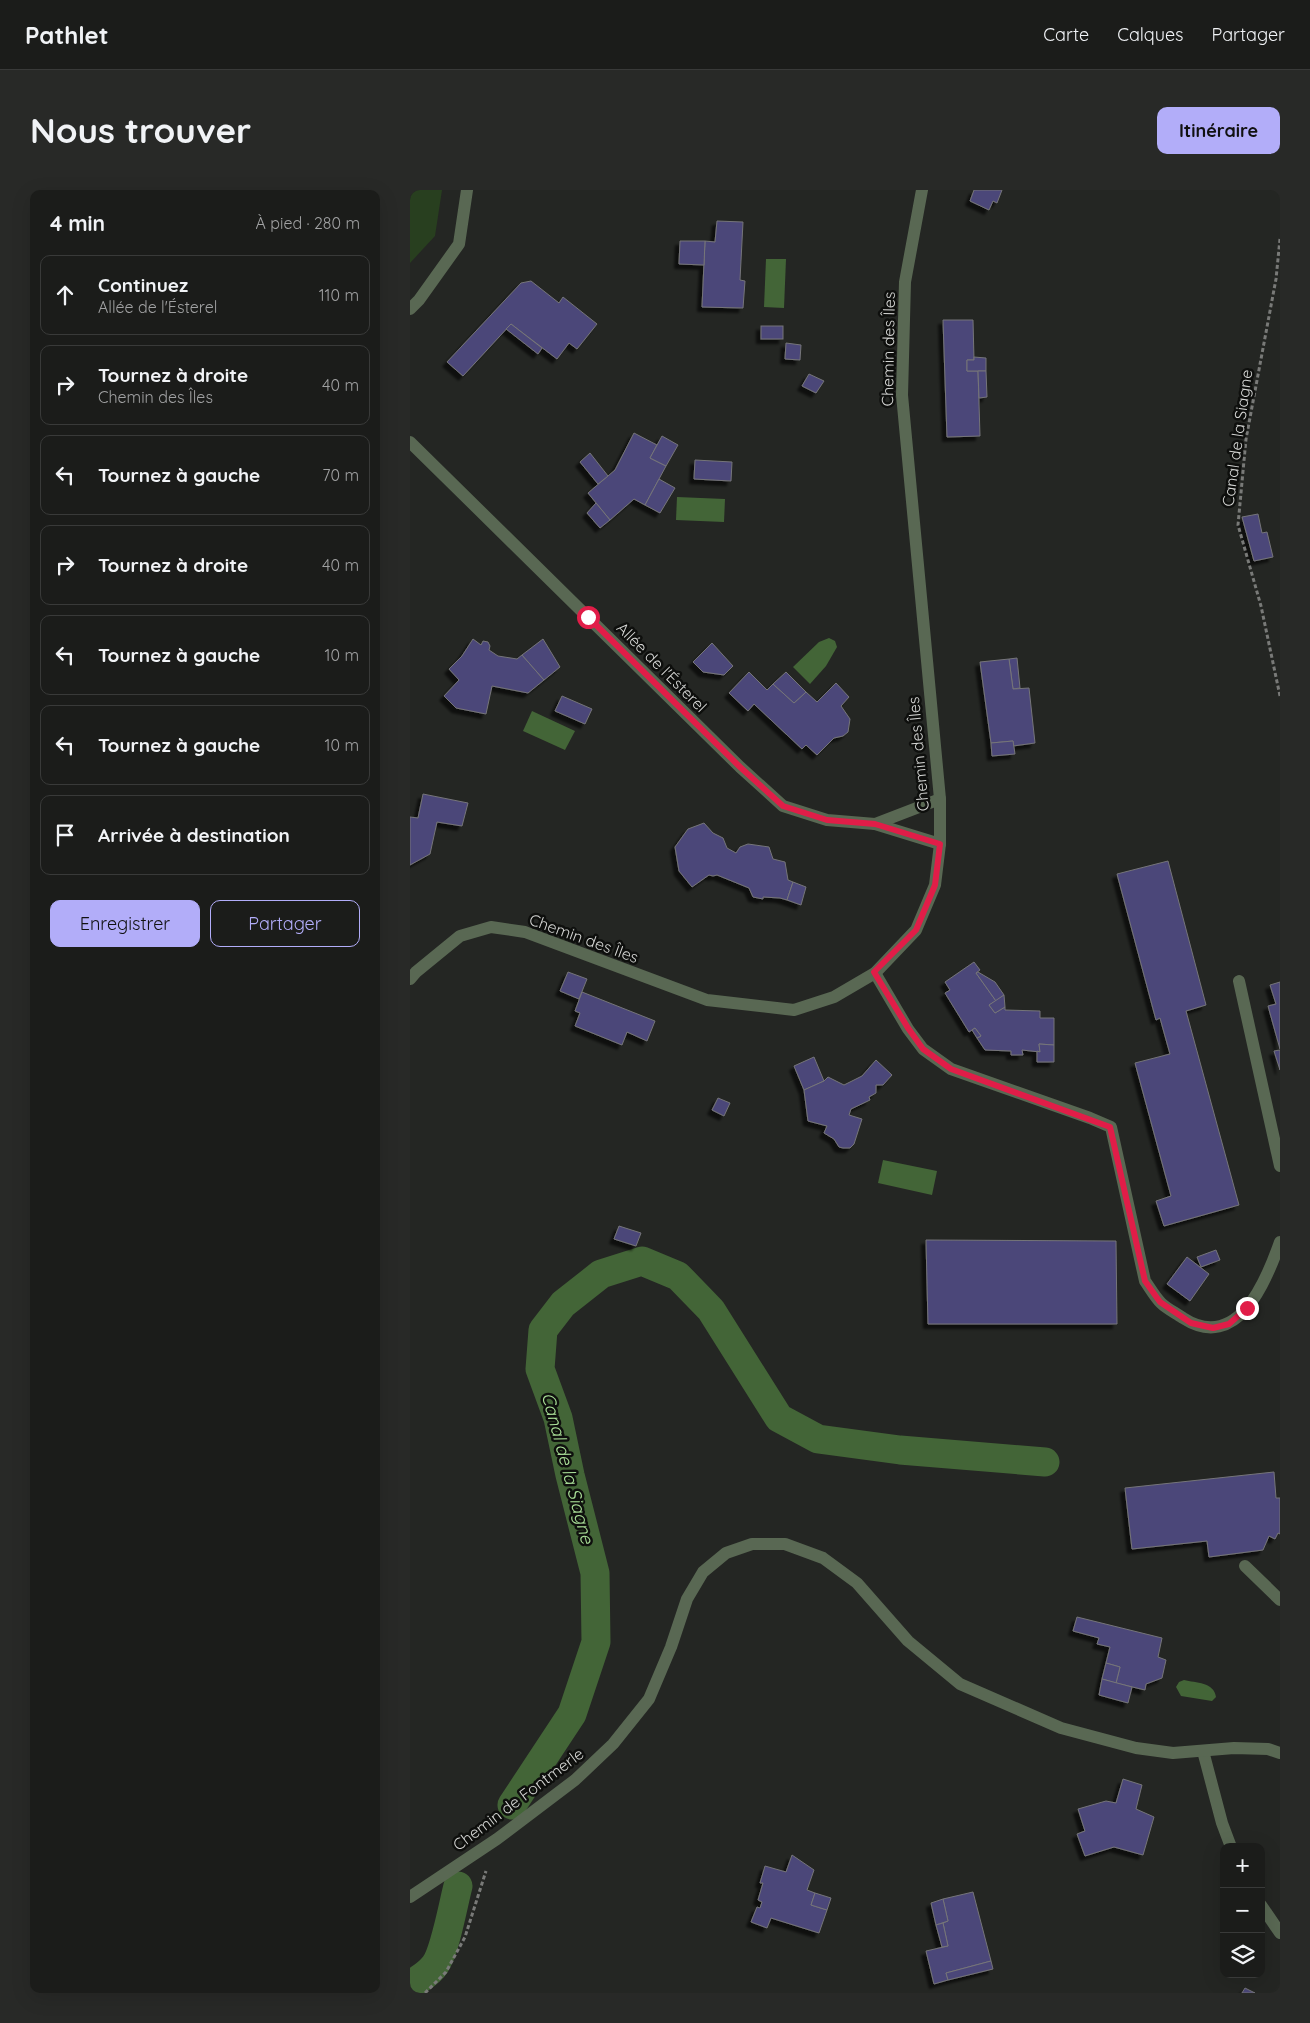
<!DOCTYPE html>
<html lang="fr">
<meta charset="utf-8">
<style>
body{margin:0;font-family:Quicksand,sans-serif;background:#282927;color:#f1f3f6}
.controls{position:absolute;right:15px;bottom:15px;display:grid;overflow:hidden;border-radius:10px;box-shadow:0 5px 20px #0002}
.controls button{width:45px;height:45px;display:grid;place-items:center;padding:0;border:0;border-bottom:1px solid #393a39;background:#1b1c1a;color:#f1f3f6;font:25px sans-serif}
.stop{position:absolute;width:15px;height:15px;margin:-11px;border:4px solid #e11d48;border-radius:50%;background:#fff}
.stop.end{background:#e11d48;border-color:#fff;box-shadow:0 1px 5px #0008}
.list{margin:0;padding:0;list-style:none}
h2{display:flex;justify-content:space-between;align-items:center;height:65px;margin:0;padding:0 20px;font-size:21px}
h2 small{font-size:16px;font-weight:400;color:#a0a1a2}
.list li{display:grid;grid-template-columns:32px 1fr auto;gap:15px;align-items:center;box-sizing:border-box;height:80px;margin:0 10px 10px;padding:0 10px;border:1px solid #393a39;border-radius:10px}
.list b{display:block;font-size:19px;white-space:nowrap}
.list p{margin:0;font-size:16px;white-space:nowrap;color:#a0a1a2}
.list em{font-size:16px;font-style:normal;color:#a0a1a2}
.actions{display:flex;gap:10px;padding:15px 20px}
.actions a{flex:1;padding:11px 0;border:1px solid #b2adf9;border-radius:10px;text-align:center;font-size:18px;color:#b2adf9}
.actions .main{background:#b2adf9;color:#111}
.icon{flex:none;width:28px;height:28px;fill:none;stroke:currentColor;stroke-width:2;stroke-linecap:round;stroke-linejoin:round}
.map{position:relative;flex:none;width:870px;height:1803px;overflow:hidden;border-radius:10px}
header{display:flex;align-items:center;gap:30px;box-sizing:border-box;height:70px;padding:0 25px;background:#1b1c1a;border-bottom:1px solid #393a39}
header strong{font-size:24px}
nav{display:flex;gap:28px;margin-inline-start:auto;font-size:18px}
.intro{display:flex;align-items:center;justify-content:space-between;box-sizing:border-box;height:120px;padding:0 30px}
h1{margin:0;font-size:35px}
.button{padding:12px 22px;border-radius:10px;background:#b2adf9;color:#111;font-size:18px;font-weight:700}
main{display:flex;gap:30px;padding:0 30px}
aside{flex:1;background:#1b1c1a;border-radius:10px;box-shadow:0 5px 20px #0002}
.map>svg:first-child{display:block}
.green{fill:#283f1f}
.water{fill:#436537}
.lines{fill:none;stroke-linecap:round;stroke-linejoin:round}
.canal{stroke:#436537;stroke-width:29}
.building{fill:#4c4779;stroke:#757579;filter:url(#shadow)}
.path{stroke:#797a78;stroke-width:3;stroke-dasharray:4 2.5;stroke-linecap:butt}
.minor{stroke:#596853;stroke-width:12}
.route{stroke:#e11d48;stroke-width:6}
.labels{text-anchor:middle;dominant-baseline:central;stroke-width:5;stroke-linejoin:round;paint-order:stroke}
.street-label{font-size:16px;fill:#d5d6d4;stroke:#0e0f0d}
.water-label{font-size:18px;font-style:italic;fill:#abe199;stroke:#0e0f0d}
</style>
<header>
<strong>Pathlet</strong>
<nav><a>Carte</a><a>Calques</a><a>Partager</a></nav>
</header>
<div class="intro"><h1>Nous trouver</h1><a class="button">Itinéraire</a></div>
<main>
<aside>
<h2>4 min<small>À pied · 280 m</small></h2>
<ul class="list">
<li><svg class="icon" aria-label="ahead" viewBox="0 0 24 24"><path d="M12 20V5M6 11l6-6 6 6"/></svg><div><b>Continuez</b><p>Allée de l'Ésterel</p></div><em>110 m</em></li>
<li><svg class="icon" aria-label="right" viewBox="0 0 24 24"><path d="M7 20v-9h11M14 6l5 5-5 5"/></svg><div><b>Tournez à droite</b><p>Chemin des Îles</p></div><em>40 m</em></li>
<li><svg class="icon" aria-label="left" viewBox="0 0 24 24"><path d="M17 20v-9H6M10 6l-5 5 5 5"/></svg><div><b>Tournez à gauche</b></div><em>70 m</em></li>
<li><svg class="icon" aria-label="right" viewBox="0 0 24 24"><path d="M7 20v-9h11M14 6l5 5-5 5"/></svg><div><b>Tournez à droite</b></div><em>40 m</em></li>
<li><svg class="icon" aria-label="left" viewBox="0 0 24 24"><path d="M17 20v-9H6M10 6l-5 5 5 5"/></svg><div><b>Tournez à gauche</b></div><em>10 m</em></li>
<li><svg class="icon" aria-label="left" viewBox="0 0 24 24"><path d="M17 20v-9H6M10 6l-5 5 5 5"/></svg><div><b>Tournez à gauche</b></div><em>10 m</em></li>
<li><svg class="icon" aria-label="arrive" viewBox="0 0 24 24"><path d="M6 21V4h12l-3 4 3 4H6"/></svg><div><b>Arrivée à destination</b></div></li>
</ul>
<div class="actions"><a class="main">Enregistrer</a><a>Partager</a></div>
</aside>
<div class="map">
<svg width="870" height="1803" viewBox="0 0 870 1803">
<defs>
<filter id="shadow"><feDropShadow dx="-4.5" dy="4.5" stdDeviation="1" flood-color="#0009"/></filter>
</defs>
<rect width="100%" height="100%" fill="#242623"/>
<path class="green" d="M 0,0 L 32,0 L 25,46 L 0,73 Z"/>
<g class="water">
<path d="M 356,69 L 376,69 L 374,118 L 354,117 Z"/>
<path d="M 267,307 L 315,309 L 314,332 L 266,330 Z"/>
<path d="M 419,448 L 425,451 L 427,457 L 416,476 L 400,494 L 383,477 L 409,452 Z"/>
<path d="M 122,521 L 165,541 L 155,560 L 113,541 Z"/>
<path d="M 473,970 L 527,981 L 522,1005 L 468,993 Z"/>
<path d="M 774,1490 C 786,1493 804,1492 806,1507 L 802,1511 L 771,1506 L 766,1497 L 769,1492 Z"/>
</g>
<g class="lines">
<g class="canal">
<path d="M 102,1615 L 162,1524 L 186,1452 L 185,1383 L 160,1285 L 148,1228 L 130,1179 L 133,1140 L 153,1114 L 191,1084 L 232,1071 L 268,1086 L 301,1120 L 369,1228 L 408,1249 L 490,1260 L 635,1272"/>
<path d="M 0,1793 C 7,1792 20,1782 25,1775 C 35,1761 43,1715 48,1696"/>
</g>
</g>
<g class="building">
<path d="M 564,0 L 592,0 L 587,13 L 583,11 L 579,20 L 560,11 Z"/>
<path d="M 307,31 L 333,32 L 330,90 L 335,91 L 333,118 L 292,117 L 295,51 L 305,52 Z"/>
<path d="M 270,51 L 295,51 L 294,75 L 269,74 Z"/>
<path d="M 121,91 L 149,113 L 153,107 L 187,134 L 167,159 L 159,153 L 147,169 L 101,134 L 53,186 L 37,172 L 111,93 Z"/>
<path d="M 533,130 L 563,130 L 564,170 L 557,170 L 557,181 L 568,181 L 570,246 L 537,247 Z"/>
<path d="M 101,134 L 132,158 L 128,164 L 96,139 Z"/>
<rect x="351" y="136" width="22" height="13"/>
<path d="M 376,153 L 391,155 L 390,170 L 375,169 Z"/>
<path d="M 564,167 L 576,168 L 576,181 L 557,181 L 557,170 L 564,170 Z"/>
<path d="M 568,181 L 576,181 L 577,207 L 569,208 Z"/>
<path d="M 399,184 L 414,191 L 406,203 L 392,196 Z"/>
<path d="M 224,243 L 247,255 L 240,268 L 256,276 L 235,315 L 224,309 L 200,330 L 178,303 L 205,280 Z"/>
<path d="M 252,246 L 268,255 L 256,276 L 240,268 Z"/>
<path d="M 180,263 L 198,286 L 188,294 L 170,272 Z"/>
<path d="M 285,270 L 322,272 L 321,291 L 284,289 Z"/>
<path d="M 249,289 L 265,298 L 250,323 L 235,315 Z"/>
<path d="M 186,313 L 200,330 L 190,338 L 177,323 Z"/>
<path d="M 848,324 L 852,343 L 857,342 L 863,367 L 844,371 L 832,327 Z"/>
<path d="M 63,449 L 71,455 L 73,451 L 78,452 L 80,456 L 79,460 L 88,466 L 107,469 L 112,465 L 134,490 L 118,503 L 82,496 L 76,524 L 46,518 L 34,506 L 49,490 L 39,479 L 52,466 Z"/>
<path d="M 133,449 L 150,477 L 134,490 L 112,465 Z"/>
<path d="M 302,453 L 323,476 L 314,485 L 293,482 L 283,472 Z"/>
<path d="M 607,468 L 610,498 L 603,499 L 599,469 Z"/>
<path d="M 599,469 L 603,499 L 619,498 L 625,553 L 603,556 L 603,551 L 581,553 L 570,472 Z"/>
<path d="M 339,482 L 357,500 L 363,494 L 384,513 L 396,502 L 407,512 L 426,493 L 439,507 L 431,516 L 440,529 L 438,542 L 433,546 L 424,548 L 407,565 L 396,555 L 392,559 L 344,514 L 338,521 L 319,503 Z"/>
<path d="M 376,482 L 396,502 L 384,513 L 363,494 Z"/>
<path d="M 152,506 L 182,519 L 175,534 L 145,521 Z"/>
<path d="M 603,551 L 605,564 L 582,566 L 581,553 Z"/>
<path d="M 13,604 L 58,613 L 52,636 L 27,632 L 20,664 L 0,675 L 0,627 L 8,628 Z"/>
<path d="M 294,633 L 303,643 L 313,648 L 317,658 L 326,663 L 330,657 L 338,654 L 359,657 L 363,669 L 375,672 L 378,690 L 383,692 L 377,710 L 370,708 L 353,707 L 353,709 L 343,707 L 339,698 L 307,685 L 303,686 L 299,685 L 282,697 L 269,681 L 265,657 L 278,639 Z"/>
<path d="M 758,671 L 796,815 L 776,821 L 829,1015 L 754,1036 L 746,1011 L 761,1006 L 725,873 L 760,864 L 750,828 L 746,830 L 707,684 Z"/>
<path d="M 383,692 L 396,697 L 391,715 L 377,710 Z"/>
<path d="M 564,772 L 570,780 L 566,783 L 586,811 L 579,815 L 585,823 L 595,817 L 595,820 L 630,821 L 630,828 L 644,828 L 644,855 L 629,854 L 630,862 L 612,860 L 613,865 L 601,865 L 601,861 L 575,860 L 567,848 L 571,846 L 565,838 L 559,842 L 535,803 L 540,800 L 535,792 Z"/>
<path d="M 158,782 L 177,789 L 169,809 L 150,801 Z"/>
<path d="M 568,782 L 585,792 L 594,805 L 586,811 L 566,783 Z"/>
<path d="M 870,792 L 870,859 L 858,816 L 866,814 L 860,795 Z"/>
<path d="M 172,802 L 245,831 L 237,851 L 217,842 L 212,855 L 165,836 L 170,823 L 165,821 Z"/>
<path d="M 594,805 L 595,817 L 585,823 L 579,815 Z"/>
<path d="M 565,838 L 571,846 L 567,848 L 562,840 Z"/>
<path d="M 629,854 L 644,855 L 644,872 L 627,872 L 627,861 L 630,862 Z"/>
<path d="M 870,860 L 870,880 L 864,861 Z"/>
<path d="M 404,867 L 414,891 L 394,900 L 384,876 Z"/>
<path d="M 466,870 L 482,885 L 473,895 L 466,895 L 466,903 L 459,907 L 460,910 L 441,919 L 439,925 L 452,929 L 444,954 L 440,958 L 433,958 L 429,957 L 424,949 L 414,943 L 417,936 L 398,931 L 394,900 L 414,891 L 418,887 L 434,895 L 452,886 Z"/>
<path d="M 308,908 L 320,913 L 314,926 L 302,920 Z"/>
<path d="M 209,1036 L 231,1043 L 226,1056 L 204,1049 Z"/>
<path d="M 516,1050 L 706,1051 L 707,1134 L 518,1134 Z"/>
<path d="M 806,1060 L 810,1070 L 791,1077 L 787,1067 Z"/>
<path d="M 777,1067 L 799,1084 L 780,1111 L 757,1094 Z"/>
<path d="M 864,1282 L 866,1308 L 870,1308 L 870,1344 L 868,1343 L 865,1349 L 859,1346 L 853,1360 L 799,1367 L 797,1351 L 722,1359 L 715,1298 Z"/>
<path d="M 667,1427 L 752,1448 L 748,1467 L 756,1470 L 752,1488 L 736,1494 L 735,1500 L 706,1493 L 710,1477 L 696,1473 L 700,1457 L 687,1454 L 689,1448 L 663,1441 Z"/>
<path d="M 696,1473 L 710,1477 L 706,1493 L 692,1489 Z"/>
<path d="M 692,1489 L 722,1497 L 718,1513 L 689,1505 Z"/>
<path d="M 713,1589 L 732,1595 L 726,1619 L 744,1627 L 733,1665 L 704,1657 L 675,1666 L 667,1644 L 675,1641 L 668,1619 L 696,1611 L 706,1613 Z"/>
<path d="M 382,1665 L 404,1680 L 397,1700 L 405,1703 L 401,1715 L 417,1720 L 409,1743 L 361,1728 L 357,1738 L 341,1732 L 347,1717 L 350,1718 L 352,1712 L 348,1710 L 353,1693 L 350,1693 L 355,1676 L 376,1682 Z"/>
<path d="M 563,1702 L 581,1771 L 536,1783 L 538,1790 L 524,1794 L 516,1761 L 538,1756 L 533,1733 L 538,1731 L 533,1709 Z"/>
<path d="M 405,1703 L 421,1708 L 417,1720 L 401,1715 Z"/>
<path d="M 533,1709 L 538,1731 L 526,1735 L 521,1713 Z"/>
<path d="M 533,1733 L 538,1756 L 532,1757 L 526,1735 Z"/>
<path d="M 581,1771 L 583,1779 L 538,1790 L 536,1783 Z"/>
<path d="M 835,1798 L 845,1803 L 832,1803 Z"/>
</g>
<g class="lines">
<g class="path">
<path d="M 870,49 L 866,89 L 836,249 L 828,335 L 851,416 L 870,506"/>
<path d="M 15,1803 L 36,1782 L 55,1747 L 76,1681"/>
</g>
<g class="minor">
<path d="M 0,119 L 9,110 L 49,54 L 57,0"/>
<path d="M 0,252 L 330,577 L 373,616 L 417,630 L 465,634 L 530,654"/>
<path d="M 465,634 L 530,609"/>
<path d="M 465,783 L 498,839 L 513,859 L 541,879 L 680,928 L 701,937 L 735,1091 C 740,1098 745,1107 751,1113 C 757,1119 766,1123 773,1128 C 827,1163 856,1092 870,1052"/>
<path d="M 0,789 L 6,782 L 50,746 L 81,737 L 115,742 L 297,810 L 384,820 L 424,807 L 465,783 L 506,740 L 525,695 L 530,654 L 530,609 L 492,205 L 495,92 L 512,0"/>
<path d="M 829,791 L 870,976"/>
<path d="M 835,1376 L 870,1410"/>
<path d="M 793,1561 L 812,1633 L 821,1657"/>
<path d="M 0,1707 L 87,1649 L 165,1590 L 203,1554 L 239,1509 L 261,1457 L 277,1409 L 293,1382 L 316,1363 L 342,1354 L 375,1354 L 413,1368 L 447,1393 L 498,1451 L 550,1494 L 651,1538 L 726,1558 L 763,1563 L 824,1558 L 858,1559 L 870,1563"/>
<path d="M 851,1715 L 870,1743"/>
</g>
</g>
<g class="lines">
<path class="route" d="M 178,427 L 330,577 L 373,616 L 417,630 L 465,634 L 530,654 L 525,695 L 506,740 L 464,782 L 498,838 L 513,859 L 541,879 L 700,937 L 735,1091 L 750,1112 L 781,1133 L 803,1138 L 819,1134 L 837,1118"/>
</g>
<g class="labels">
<g class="street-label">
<text transform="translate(478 159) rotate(-89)">Chemin des Îles</text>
<text transform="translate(827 248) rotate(-82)">Canal de la Siagne</text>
<text transform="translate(252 477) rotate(45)">Allée de l'Ésterel</text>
<text transform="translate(508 564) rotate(-95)">Chemin des Îles</text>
<text transform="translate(174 748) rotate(20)">Chemin des Îles</text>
<text transform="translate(108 1609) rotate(-37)">Chemin de Fontmerle</text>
</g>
<g class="water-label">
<text transform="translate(158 1278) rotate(75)">Canal de la Siagne</text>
</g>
</g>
</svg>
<div class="controls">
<button>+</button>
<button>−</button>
<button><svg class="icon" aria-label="layers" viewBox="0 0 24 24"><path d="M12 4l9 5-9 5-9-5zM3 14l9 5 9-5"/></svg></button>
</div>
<div class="stop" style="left:178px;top:427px"></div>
<div class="stop end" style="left:837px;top:1118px"></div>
</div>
</main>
